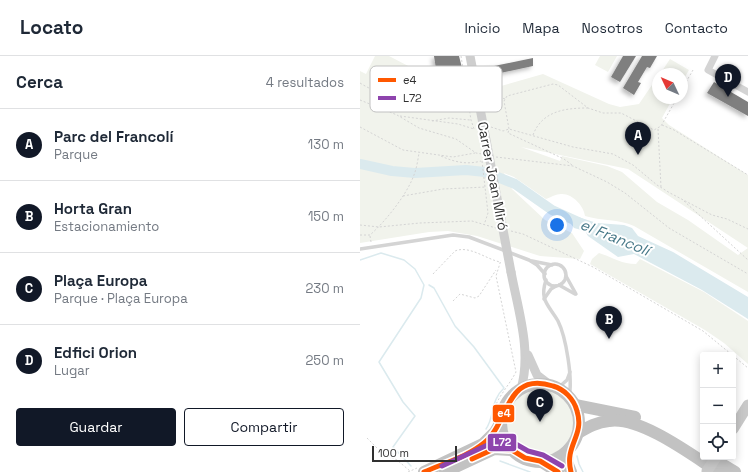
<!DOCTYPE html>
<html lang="es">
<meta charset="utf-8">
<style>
body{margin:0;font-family:"Space Grotesk",sans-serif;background:#f2f2f3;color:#1f2937}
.controls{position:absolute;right:12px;bottom:12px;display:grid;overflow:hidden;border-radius:4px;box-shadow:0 2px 10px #0003}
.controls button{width:36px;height:36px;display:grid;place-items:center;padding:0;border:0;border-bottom:1px solid #e0e1e3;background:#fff;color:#1f2937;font:20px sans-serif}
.compass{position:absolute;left:292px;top:12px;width:36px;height:36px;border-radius:50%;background:#fff;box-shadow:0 2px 10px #0003;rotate:314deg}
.scale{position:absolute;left:12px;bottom:10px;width:85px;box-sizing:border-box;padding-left:4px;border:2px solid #303030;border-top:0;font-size:11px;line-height:14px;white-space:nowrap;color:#303030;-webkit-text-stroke:3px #fff;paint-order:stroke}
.you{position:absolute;left:197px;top:169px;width:14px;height:14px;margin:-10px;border:3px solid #fff;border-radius:50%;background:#1a73e8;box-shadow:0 0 0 6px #1a73e833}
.badge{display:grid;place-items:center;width:26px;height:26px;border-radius:50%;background:#111827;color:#fff;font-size:13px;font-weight:700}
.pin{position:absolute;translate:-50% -33px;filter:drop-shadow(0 1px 2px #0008)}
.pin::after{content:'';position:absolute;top:21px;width:14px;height:12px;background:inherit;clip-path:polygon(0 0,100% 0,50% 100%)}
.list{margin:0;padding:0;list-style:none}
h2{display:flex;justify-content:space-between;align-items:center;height:52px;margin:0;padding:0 16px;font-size:17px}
h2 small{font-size:13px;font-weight:400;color:#747a83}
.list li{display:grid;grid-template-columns:26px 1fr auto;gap:12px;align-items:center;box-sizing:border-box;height:72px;padding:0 16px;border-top:1px solid #e0e1e3}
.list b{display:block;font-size:15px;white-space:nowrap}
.list p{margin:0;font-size:13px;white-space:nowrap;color:#747a83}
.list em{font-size:13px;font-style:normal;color:#747a83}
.actions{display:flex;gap:8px;padding:12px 16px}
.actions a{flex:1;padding:9px 0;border:1px solid #111827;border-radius:4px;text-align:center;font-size:14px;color:#111827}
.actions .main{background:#111827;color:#fff}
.icon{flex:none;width:22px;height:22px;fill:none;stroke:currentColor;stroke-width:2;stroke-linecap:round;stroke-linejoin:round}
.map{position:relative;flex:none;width:388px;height:416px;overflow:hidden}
header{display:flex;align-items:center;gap:24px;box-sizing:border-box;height:56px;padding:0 20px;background:#fff;border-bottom:1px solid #e0e1e3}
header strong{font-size:19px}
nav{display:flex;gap:22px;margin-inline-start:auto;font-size:14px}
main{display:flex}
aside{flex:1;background:#fff}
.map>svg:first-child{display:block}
.green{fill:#f1f3ec;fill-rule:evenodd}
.water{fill:#dbeaee}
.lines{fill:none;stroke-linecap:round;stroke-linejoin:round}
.stream{stroke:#dbeaee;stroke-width:1.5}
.river{stroke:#dbeaee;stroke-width:10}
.building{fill:#7f7f7f;filter:url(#shadow)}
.path{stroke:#d4d4d4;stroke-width:1;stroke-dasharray:2 2;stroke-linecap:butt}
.lane{stroke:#d4d4d4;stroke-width:3.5}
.street{stroke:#d4d4d4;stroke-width:7}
.secondary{stroke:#cecece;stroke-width:9}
.primary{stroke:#c8c8c8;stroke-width:11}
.highway{stroke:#c2c2c2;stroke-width:12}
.secondary-bridge{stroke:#cecece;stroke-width:9}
.primary-bridge{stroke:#c8c8c8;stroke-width:11}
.bus-1-casing{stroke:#fff;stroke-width:8}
.bus-2-casing{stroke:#fff;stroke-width:8}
.bus-1{stroke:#ff5800;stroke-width:5}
.bus-2{stroke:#8e44ad;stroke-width:5}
.labels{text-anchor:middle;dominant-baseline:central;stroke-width:4;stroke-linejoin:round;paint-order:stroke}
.street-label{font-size:14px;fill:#303030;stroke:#fff}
.water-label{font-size:15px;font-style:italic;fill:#487989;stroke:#fff}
.key{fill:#fff;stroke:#c1c1c1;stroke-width:1}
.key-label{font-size:11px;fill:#303030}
.line-badge{stroke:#fff;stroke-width:1.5}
.badge-label{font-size:11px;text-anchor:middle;font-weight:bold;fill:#fff}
</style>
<header>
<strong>Locato</strong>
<nav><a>Inicio</a><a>Mapa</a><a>Nosotros</a><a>Contacto</a></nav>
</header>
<main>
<aside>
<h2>Cerca<small>4 resultados</small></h2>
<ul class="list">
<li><span class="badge">A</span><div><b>Parc del Francolí</b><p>Parque</p></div><em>130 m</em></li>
<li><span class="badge">B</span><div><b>Horta Gran</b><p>Estacionamiento</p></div><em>150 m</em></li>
<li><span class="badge">C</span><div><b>Plaça Europa</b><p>Parque · Plaça Europa</p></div><em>230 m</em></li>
<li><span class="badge">D</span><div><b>Edfici Orion</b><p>Lugar</p></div><em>250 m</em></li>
</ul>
<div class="actions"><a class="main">Guardar</a><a>Compartir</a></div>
</aside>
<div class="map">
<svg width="388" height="416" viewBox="0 0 388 416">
<defs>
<filter id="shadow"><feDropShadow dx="-2.5" dy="2.5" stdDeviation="2" flood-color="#0004"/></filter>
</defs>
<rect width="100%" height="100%" fill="#fff"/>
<g class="green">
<path d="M 15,0 L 29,0 L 54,13 L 48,38 L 108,27 L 134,32 L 183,18 L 249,48 L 260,51 L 279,48 L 298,20 L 298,42 L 313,42 L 302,62 L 309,69 L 388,119 L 388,236 L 274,170 C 259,163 241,165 225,160 C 224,150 212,137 201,138 C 196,138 191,141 186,143 L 154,121 L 144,117 L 152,133 L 185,164 L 212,177 L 224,195 L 220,203 L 180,200 L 117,180 L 88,175 L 69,176 L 0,187 L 0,15 L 6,18 ZM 161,91 L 268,113 L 388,192 L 378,199 L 328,164 L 297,146 L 262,116 L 247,110 L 202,100 L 200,105 Z"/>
<path d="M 240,0 L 257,0 L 248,16 L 235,9 Z"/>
<path d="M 310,3 L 329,14 L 322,26 L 322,18 L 300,18 Z"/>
<path d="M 239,197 C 252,201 261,208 276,208 L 280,203 L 344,236 L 388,265 L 388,308 L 364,287 L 345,274 L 230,208 L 232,203 Z"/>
<circle cx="180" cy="366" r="34"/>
</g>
<path class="water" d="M 215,160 L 237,167 L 264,169 L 272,172 L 278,180 L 313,196 L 388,241 L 388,263 L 342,234 L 274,198 L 258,201 L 228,180 L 225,175 L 214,172 L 211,168 Z"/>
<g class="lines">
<g class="stream">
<path d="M 0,204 L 21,197 L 44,204 L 55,213 L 64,229 L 61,242 L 19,306 L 43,346 L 55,360 L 33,391 L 51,410"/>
<path d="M 69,229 L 74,232 L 95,270 L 114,291 L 144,332 C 130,345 135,360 126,373"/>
<path d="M 217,400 L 219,408 L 223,416"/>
<path d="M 140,405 L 170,416"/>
</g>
<path class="river" d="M 0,108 L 32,115 L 55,117 L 106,114 L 125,116 L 155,128 L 192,154 L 225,169"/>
</g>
<g class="building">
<path d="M 74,0 L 99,0 L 102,12 L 76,13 Z"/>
<path d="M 263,0 L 276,0 L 260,26 L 251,21 Z"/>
<path d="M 282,0 L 297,0 L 290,12 L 287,11 L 278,26 L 281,27 L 274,39 L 263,32 Z"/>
<path d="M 173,2 L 173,10 L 131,19 L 129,14 L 129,11 Z"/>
<path d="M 354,26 L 388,46 L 388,60 L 347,37 Z"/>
</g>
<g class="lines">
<g class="path">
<path d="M 101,0 L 111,64 L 114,73"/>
<path d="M 124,26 L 125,25 C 128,37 134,39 145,43"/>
<path d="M 0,27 C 35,49 69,41 106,31"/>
<path d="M 322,33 L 333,14"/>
<path d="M 0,44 L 37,59"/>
<path d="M 37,59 L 59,72 L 96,83 L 116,97 L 122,98"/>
<path d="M 40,60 L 98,68 L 114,73"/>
<path d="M 72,65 L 89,62 L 110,64"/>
<path d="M 302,69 L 314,74 L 388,119"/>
<path d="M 0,71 L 43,94 L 93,101 L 115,97"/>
<path d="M 131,71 L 143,75 L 149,73 L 213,91 L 253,98 L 273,109 L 297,129 L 310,137 L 352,159 L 367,163 L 388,173"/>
<path d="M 298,73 L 301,131"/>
<path d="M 173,79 C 182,55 205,52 228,52"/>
<path d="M 81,100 C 94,106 107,109 121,105"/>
<path d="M 136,101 L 213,110 L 247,126 L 265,137 L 309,172 L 388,218"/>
<path d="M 122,105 L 128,157 L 124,169"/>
<path d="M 212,109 L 204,103 L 148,77 L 149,73 L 144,45 L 147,40 L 193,28 L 198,29 L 228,52 L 243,57 L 261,57 L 294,74 L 301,70 L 317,42"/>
<path d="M 43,140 L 83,133 L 126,131"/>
<path d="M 324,145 L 388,204"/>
<path d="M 0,169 L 19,171 L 60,167 L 112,165 L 136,172"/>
<path d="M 151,175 L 163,178 L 233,211 L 343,275 L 388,312"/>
<path d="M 0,179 L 10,179 C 26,165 49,136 55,116 C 57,110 58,103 59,97"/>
<path d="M 10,180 L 11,186"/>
<path d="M 73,218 L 95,195 C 109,189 126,203 140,206"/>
<path d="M 93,245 L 100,238 L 115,242 L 119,240 L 136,214"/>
<path d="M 132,363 C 134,344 147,333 156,316 L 136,220 L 141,204"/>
<path d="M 7,382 L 22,397 L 37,404 L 50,415"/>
<path d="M 48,416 L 57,412"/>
</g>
<g class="lane">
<path d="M 0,193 L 93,179 L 109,181 L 169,204 L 177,209 L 185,218"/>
<path d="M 172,205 L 192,209"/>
<circle cx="195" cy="219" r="11"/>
<path d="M 206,220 L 216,238"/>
<path d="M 186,224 C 179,245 189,249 198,265 C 206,281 213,323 209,341"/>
<path d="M 199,229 L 215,238"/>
<path d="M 184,243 L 191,233 L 196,230"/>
<path d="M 198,332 L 207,324 L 210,316"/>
</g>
<path class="street" d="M 355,0 L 348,14 L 388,36"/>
<g class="secondary">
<path d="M 110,0 L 123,68"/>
<path d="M 151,216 C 158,254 172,295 161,333"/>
<path d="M 168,299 L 177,319 L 190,329"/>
</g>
<path class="primary" d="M 373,373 L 388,349"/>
<g class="highway">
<circle cx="180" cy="367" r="39"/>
<path d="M 215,349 L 275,361"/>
<path d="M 218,377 C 228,371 237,366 249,365 C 280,360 332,399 358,416"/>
<path d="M 208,394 L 207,406 L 211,416"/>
<path d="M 350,401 L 375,416"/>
<path d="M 180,405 L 198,416"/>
<path d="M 64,416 L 123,388 L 135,376 L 142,364"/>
<path d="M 85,416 L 134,393 L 152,394"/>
</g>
<path class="secondary-bridge" d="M 123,68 L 151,216"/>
<path class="primary-bridge" d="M 347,415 L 356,401"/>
<defs>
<g id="bus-1">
<path d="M 112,403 L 134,393 L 152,394 L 165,402 L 180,405 L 198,416"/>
<path d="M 64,416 C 84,407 107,401 124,387 C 149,368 145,314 193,330 C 204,333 214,343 217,355 C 225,380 204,389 211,416"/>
</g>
<path id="bus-2" d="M 82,410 L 134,386 L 154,387 L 168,395 L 183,399 L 202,410"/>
</defs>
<use href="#bus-1" class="bus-1-casing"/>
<use href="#bus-2" class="bus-2-casing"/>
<use href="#bus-1" class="bus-1"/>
<use href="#bus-2" class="bus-2"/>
</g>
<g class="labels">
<g class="street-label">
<text transform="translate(133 120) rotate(79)">Carrer Joan Miró</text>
</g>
<g class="water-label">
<text transform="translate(255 181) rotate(22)">el Francolí</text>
</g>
</g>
<rect x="10" y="10" width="132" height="46" rx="6" class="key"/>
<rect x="18" y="22" width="18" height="4" fill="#ff5800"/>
<rect x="18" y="40" width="18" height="4" fill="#8e44ad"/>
<g class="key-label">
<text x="43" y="28">e4</text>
<text x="43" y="46">L72</text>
</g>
<g class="line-badge">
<rect x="132" y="348" width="23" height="19" rx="4" fill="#ff5800"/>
<rect x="127" y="377" width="30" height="19" rx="4" fill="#8e44ad"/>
</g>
<g class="badge-label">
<text x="144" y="361">e4</text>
<text x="142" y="390">L72</text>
</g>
</svg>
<div class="controls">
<button>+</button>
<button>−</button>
<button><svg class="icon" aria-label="locate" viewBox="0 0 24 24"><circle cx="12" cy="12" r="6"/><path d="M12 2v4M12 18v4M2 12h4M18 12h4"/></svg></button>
</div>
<svg class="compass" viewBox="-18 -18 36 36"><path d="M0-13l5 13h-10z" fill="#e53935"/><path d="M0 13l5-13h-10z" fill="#747a83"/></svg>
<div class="scale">100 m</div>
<div class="you"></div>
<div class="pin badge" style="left:278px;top:99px">A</div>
<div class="pin badge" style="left:249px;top:283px">B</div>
<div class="pin badge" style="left:180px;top:366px">C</div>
<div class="pin badge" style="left:368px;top:41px">D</div>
</div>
</main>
